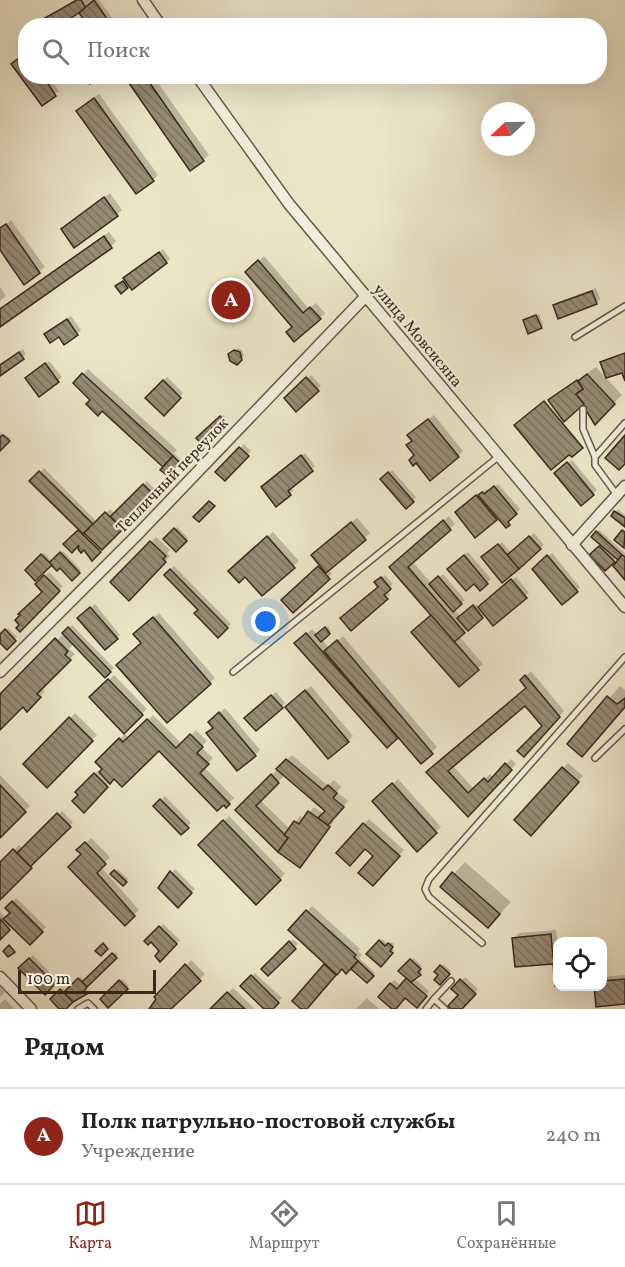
<!DOCTYPE html>
<html lang="ru">
<meta charset="utf-8">
<style>
body{margin:0;font-family:Vollkorn,serif;background:#f2f2f2;color:#222}
.controls{position:absolute;right:18px;bottom:18px;display:grid;overflow:hidden;border-radius:12px;box-shadow:0 6px 24px #0002}
.controls button{width:54px;height:54px;display:grid;place-items:center;padding:0;border:0;border-bottom:2px solid #e0e0e0;background:#fff;color:#222;font:30px sans-serif}
.compass{position:absolute;left:481px;top:102px;width:54px;height:54px;border-radius:50%;background:#fff;box-shadow:0 6px 24px #0002;rotate:248deg}
.scale{position:absolute;left:18px;bottom:15px;width:138px;box-sizing:border-box;padding-left:6px;border:3px solid #3a281c;border-top:0;font-size:16px;line-height:21px;white-space:nowrap;color:#3a281c;-webkit-text-stroke:4px #f3eddb;paint-order:stroke}
.you{position:absolute;left:266px;top:622px;width:21px;height:21px;margin:-15px;border:4px solid #fff;border-radius:50%;background:#1a73e8;box-shadow:0 0 0 9px #1a73e833}
.badge{display:grid;place-items:center;width:39px;height:39px;border-radius:50%;background:#8f2418;color:#fff;font-size:20px;font-weight:700}
.pin{position:absolute;translate:-50% -50%;border:3px solid #fff;box-shadow:0 2px 6px #0006}
.list{margin:0;padding:0;list-style:none}
h2{display:flex;justify-content:space-between;align-items:center;height:78px;margin:0;padding:0 24px;font-size:26px}
h2 small{font-size:20px;font-weight:400;color:#767676}
.list li{display:grid;grid-template-columns:39px 1fr auto;gap:18px;align-items:center;box-sizing:border-box;height:96px;padding:0 24px;border-top:2px solid #e0e0e0}
.list b{display:block;font-size:22px;white-space:nowrap}
.list p{margin:0;font-size:20px;white-space:nowrap;color:#767676}
.list em{font-size:20px;font-style:normal;color:#767676}
.icon{flex:none;width:33px;height:33px;fill:none;stroke:currentColor;stroke-width:2;stroke-linecap:round;stroke-linejoin:round}
.map{position:relative;flex:none;width:625px;height:1009px;overflow:hidden}
.search{position:absolute;background:#fff;box-shadow:0 6px 24px #0002;left:18px;right:18px;top:18px;height:66px;display:flex;align-items:center;gap:15px;box-sizing:border-box;padding:0 21px;border-radius:24px;color:#767676;font-size:22px}
.sheet{height:174px;background:#fff}
nav{display:flex;justify-content:space-around;align-items:center;box-sizing:border-box;height:84px;border-top:2px solid #e0e0e0;background:#fff;font-size:16px;color:#767676}
nav a{display:grid;justify-items:center;gap:3px}
nav .on{color:#8f2418}
.map>svg:first-child{display:block}
.shadow{fill:#0003;fill-rule:evenodd}
.building{fill:url(#building-back-hatch);stroke:#3a281c;stroke-width:1.5}
.lines{fill:none;stroke-linecap:round;stroke-linejoin:round}
.lane-casing{stroke:#665747;stroke-width:8}
.street-casing{stroke:#665747;stroke-width:13}
.lane{stroke:#f3eddb;stroke-width:5}
.street{stroke:#f3eddb;stroke-width:10}
.labels{text-anchor:middle;dominant-baseline:central;stroke-width:4.5;stroke-linejoin:round;paint-order:stroke}
.street-label{font-size:16px;fill:#3a281c;stroke:#f3eddb}
</style>
<div class="map">
<svg width="625" height="1009" viewBox="0 0 625 1009">
<defs>
<pattern id="building-back-hatch" width="6" height="6" patternUnits="userSpaceOnUse" patternTransform="scale(1.5)"><rect width="6" height="6" fill="#978a75"/><path d="M-1 5l2 2M0 0l6 6M5-1l2 2" fill="none" stroke="#7c715f"/></pattern>
</defs>
<rect width="100%" height="100%" fill="#ece4c7"/>
<filter id="stains"><feTurbulence type="fractalNoise" baseFrequency=".00333" numOctaves="4"/><feColorMatrix values="0 0 0 0 .2 0 0 0 0 .09 0 0 0 0 .02 0 0 0 .5 -.17"/></filter>
<radialGradient id="worn" r=".72"><stop offset=".6" stop-color="#630" stop-opacity="0"/><stop offset="1" stop-color="#630" stop-opacity=".3"/></radialGradient>
<g class="shadow">
<path d="M 74,0 L 99,0 L 118,26 L 90,26 L 79,11 L 45,19 Z"/>
<path d="M 26,76 L 49,76 L 59,91 L 42,104 Z"/>
<path d="M 125,76 L 153,76 L 209,155 L 203,160 L 191,169 Z"/>
<path d="M 99,94 L 158,175 L 153,180 L 83,106 Z"/>
<path d="M 110,193 L 122,210 L 117,215 L 63,229 Z"/>
<path d="M 11,220 L 45,267 L 25,282 L 0,248 L 0,229 Z"/>
<path d="M 109,232 L 116,241 L 111,247 L 0,325 L 0,309 Z"/>
<path d="M 163,249 L 170,259 L 166,262 L 127,287 L 117,286 Z"/>
<path d="M 264,256 L 309,309 L 316,303 L 325,313 L 320,318 L 294,326 L 252,267 Z"/>
<path d="M 0,287 L 6,296 L 0,301 Z"/>
<path d="M 596,288 L 600,299 L 597,303 L 559,317 L 554,306 L 558,302 Z"/>
<path d="M 539,314 L 543,325 L 541,327 L 527,319 Z"/>
<path d="M 71,316 L 81,330 L 77,334 L 59,335 L 49,331 Z"/>
<path d="M 238,348 L 242,350 L 244,356 L 241,359 L 233,352 Z"/>
<path d="M 23,349 L 26,354 L 0,374 L 0,365 Z"/>
<path d="M 49,361 L 62,377 L 58,381 L 31,374 Z"/>
<path d="M 596,367 L 622,395 L 595,422 L 584,402 L 550,400 Z"/>
<path d="M 88,369 L 177,450 L 174,453 L 181,460 L 168,474 L 165,467 L 75,383 Z"/>
<path d="M 311,375 L 321,386 L 297,410 L 286,398 Z"/>
<path d="M 167,377 L 183,393 L 163,414 L 147,398 Z"/>
<path d="M 545,402 L 582,447 L 572,455 L 516,425 Z"/>
<path d="M 223,415 L 227,419 L 202,442 L 198,438 Z"/>
<path d="M 434,415 L 463,451 L 458,456 L 415,455 L 414,430 Z"/>
<path d="M 0,433 L 11,438 L 0,449 Z"/>
<path d="M 244,444 L 251,451 L 225,479 L 217,472 Z"/>
<path d="M 305,453 L 315,466 L 290,487 L 293,490 L 290,494 L 266,484 Z"/>
<path d="M 572,460 L 597,490 L 581,504 L 559,470 Z"/>
<path d="M 44,468 L 97,522 L 110,509 L 115,514 L 147,481 L 158,492 L 92,558 L 82,540 L 66,544 L 81,529 L 31,481 Z"/>
<path d="M 392,470 L 416,497 L 406,507 L 382,479 Z"/>
<path d="M 498,484 L 520,509 L 506,526 L 498,516 L 496,519 L 460,509 L 481,492 L 487,489 L 489,491 Z"/>
<path d="M 618,509 L 625,515 L 625,525 L 613,516 Z"/>
<path d="M 449,516 L 455,524 L 412,561 L 432,584 L 443,574 L 465,600 L 454,609 L 460,616 L 476,604 L 479,608 L 516,577 L 529,593 L 486,614 L 459,636 L 483,664 L 459,685 L 433,615 L 397,562 Z"/>
<path d="M 357,518 L 370,533 L 328,569 L 332,574 L 293,611 L 283,600 L 321,565 L 318,550 Z"/>
<path d="M 177,527 L 188,538 L 176,550 L 165,539 Z"/>
<path d="M 599,530 L 625,553 L 625,579 L 617,557 L 605,569 L 591,555 L 602,544 L 593,536 Z"/>
<path d="M 273,532 L 299,561 L 262,594 L 235,566 Z"/>
<path d="M 534,533 L 544,545 L 502,581 L 487,554 L 502,542 L 511,553 Z"/>
<path d="M 156,537 L 170,550 L 167,553 L 170,556 L 129,599 L 112,582 Z"/>
<path d="M 63,551 L 81,570 L 72,579 L 60,566 L 52,562 L 27,570 L 44,553 L 53,562 Z"/>
<path d="M 468,552 L 491,579 L 480,589 L 453,565 Z"/>
<path d="M 552,553 L 580,587 L 577,591 L 537,565 Z"/>
<path d="M 174,566 L 231,624 L 218,636 L 200,610 L 166,575 Z"/>
<path d="M 49,572 L 63,586 L 20,630 L 44,592 L 37,584 Z"/>
<path d="M 385,575 L 393,584 L 387,590 L 390,595 L 343,619 L 380,586 L 376,582 Z"/>
<path d="M 95,604 L 120,635 L 117,638 L 79,618 Z"/>
<path d="M 159,613 L 215,678 L 167,721 L 140,629 Z"/>
<path d="M 72,625 L 114,668 L 106,676 L 74,643 L 69,649 L 75,654 L 41,688 L 45,691 L 27,709 L 23,705 L 0,728 L 0,696 Z"/>
<path d="M 328,626 L 331,631 L 322,639 L 329,648 L 343,636 L 437,747 L 421,762 L 398,736 L 387,746 L 383,744 L 296,643 L 312,629 L 318,635 Z"/>
<path d="M 8,628 L 17,637 L 7,648 L 0,640 L 0,635 Z"/>
<path d="M 531,671 L 564,711 L 523,755 L 544,726 L 525,703 L 452,765 L 474,789 L 490,774 L 494,778 L 511,759 L 516,764 L 468,815 L 428,772 L 528,688 L 522,680 Z"/>
<path d="M 114,675 L 147,709 L 124,731 L 91,697 Z"/>
<path d="M 311,686 L 353,736 L 348,741 L 292,702 Z"/>
<path d="M 620,686 L 625,690 L 625,708 L 594,743 L 569,743 Z"/>
<path d="M 276,692 L 285,703 L 282,707 L 250,714 Z"/>
<path d="M 225,708 L 260,750 L 255,755 L 215,717 Z"/>
<path d="M 75,713 L 97,735 L 47,785 L 25,764 Z"/>
<path d="M 153,715 L 182,744 L 196,730 L 207,741 L 201,747 L 213,758 L 204,767 L 234,798 L 226,806 L 159,749 L 114,777 L 84,811 L 77,792 L 98,771 L 100,773 L 104,769 L 97,762 L 125,734 L 129,738 Z"/>
<path d="M 292,755 L 328,786 L 334,780 L 341,787 L 337,792 L 348,801 L 332,820 L 334,821 L 305,861 L 237,810 ZM 285,775 L 327,811 L 324,814 L 314,807 L 304,819 L 300,816 L 290,829 L 260,800 Z"/>
<path d="M 568,763 L 583,776 L 536,829 L 563,768 Z"/>
<path d="M 0,775 L 30,806 L 0,836 Z"/>
<path d="M 398,779 L 441,827 L 417,849 L 374,801 Z"/>
<path d="M 165,796 L 191,823 L 181,833 L 155,806 Z"/>
<path d="M 62,811 L 73,822 L 0,898 L 0,864 L 19,845 L 23,849 Z"/>
<path d="M 229,816 L 285,874 L 256,902 L 200,845 Z"/>
<path d="M 369,819 L 404,850 L 378,879 L 376,856 L 364,824 Z"/>
<path d="M 91,838 L 110,857 L 101,867 L 139,910 L 125,924 L 79,850 Z"/>
<path d="M 465,862 L 511,902 L 499,915 L 442,886 Z"/>
<path d="M 117,869 L 128,879 L 123,884 L 112,874 Z"/>
<path d="M 175,869 L 195,889 L 178,905 L 160,888 Z"/>
<path d="M 16,898 L 46,927 L 30,943 L 12,926 L 0,938 L 0,912 L 6,919 L 12,913 L 7,908 Z"/>
<path d="M 312,906 L 360,949 L 358,951 L 362,955 L 359,958 L 375,973 L 367,981 L 351,967 L 342,968 L 307,1009 L 301,1009 L 294,1001 L 327,964 L 290,930 Z"/>
<path d="M 163,924 L 180,940 L 160,959 L 162,951 L 151,940 L 146,941 Z"/>
<path d="M 556,930 L 558,946 L 558,984 L 554,962 L 514,938 L 519,933 Z"/>
<path d="M 293,939 L 298,944 L 268,974 L 263,969 Z"/>
<path d="M 382,939 L 388,944 L 391,942 L 394,944 L 391,948 L 394,950 L 381,965 L 369,953 Z"/>
<path d="M 115,952 L 118,955 L 85,988 L 88,990 L 81,998 L 78,995 L 64,1009 L 52,999 L 63,988 L 66,992 L 81,977 L 85,981 Z"/>
<path d="M 33,955 L 57,980 L 45,993 L 20,968 Z"/>
<path d="M 413,958 L 422,966 L 419,969 L 422,972 L 414,978 L 429,991 L 420,1002 L 405,996 L 380,996 L 394,980 L 401,986 L 408,978 L 401,971 Z"/>
<path d="M 191,960 L 205,974 L 169,1009 L 151,1009 Z"/>
<path d="M 443,964 L 451,971 L 440,983 L 440,975 L 436,972 Z"/>
<path d="M 255,973 L 282,998 L 271,1009 L 266,1009 L 242,986 Z"/>
<path d="M 625,975 L 625,1003 L 602,986 L 602,977 Z"/>
<path d="M 465,977 L 478,989 L 460,1009 L 453,1009 L 460,994 L 454,988 Z"/>
<path d="M 122,979 L 129,986 L 108,1006 L 102,999 Z"/>
<path d="M 0,987 L 5,992 L 0,997 Z"/>
<path d="M 233,988 L 255,1009 L 212,1009 Z"/>
<path d="M 367,998 L 379,1009 L 356,1009 Z"/>
<path d="M 5,999 L 15,1009 L 0,1009 L 0,1004 Z"/>
</g>
<g class="building">
<path d="M 77,0 L 81,0 L 86,8 L 59,26 L 48,26 L 43,19 Z"/>
<path d="M 94,0 L 112,26 L 88,26 L 79,13 Z"/>
<path d="M 26,53 L 26,76 L 43,76 L 56,96 L 42,106 L 11,64 Z"/>
<path d="M 85,76 L 100,76 L 90,84 Z"/>
<path d="M 124,76 L 145,76 L 204,161 L 190,171 Z"/>
<path d="M 94,98 L 154,181 L 136,194 L 76,111 Z"/>
<path d="M 104,197 L 118,216 L 74,248 L 61,229 Z"/>
<path d="M 6,224 L 40,273 L 24,285 L 0,250 L 0,228 Z"/>
<path d="M 104,236 L 112,248 L 0,327 L 0,309 Z"/>
<path d="M 159,252 L 167,263 L 132,290 L 123,278 Z"/>
<path d="M 258,260 L 303,313 L 310,307 L 321,319 L 294,342 L 286,332 L 292,327 L 245,272 Z"/>
<path d="M 123,281 L 128,288 L 121,294 L 115,286 Z"/>
<path d="M 592,291 L 597,304 L 558,319 L 553,305 Z"/>
<path d="M 536,315 L 542,328 L 528,334 L 523,320 Z"/>
<path d="M 67,319 L 78,335 L 64,345 L 59,337 L 50,343 L 44,334 Z"/>
<path d="M 234,350 L 240,352 L 242,360 L 237,365 L 230,361 L 228,354 Z"/>
<path d="M 19,352 L 24,359 L 0,376 L 0,365 Z"/>
<path d="M 625,353 L 625,381 L 622,373 L 606,378 L 600,362 Z"/>
<path d="M 45,363 L 59,382 L 39,397 L 25,378 Z"/>
<path d="M 82,373 L 173,456 L 163,467 L 102,411 L 98,416 L 86,404 L 90,400 L 73,383 Z"/>
<path d="M 587,374 L 615,404 L 595,425 L 576,394 L 583,389 L 578,381 Z"/>
<path d="M 306,377 L 319,391 L 296,412 L 284,398 Z"/>
<path d="M 163,380 L 181,398 L 164,416 L 145,398 Z"/>
<path d="M 577,380 L 583,389 L 576,394 L 584,404 L 564,422 L 548,400 Z"/>
<path d="M 544,401 L 583,448 L 572,457 L 569,455 L 551,470 L 514,425 Z"/>
<path d="M 220,416 L 226,422 L 202,444 L 196,438 Z"/>
<path d="M 428,419 L 459,457 L 430,481 L 416,463 L 413,466 L 409,460 L 414,455 L 406,445 L 412,441 L 407,435 Z"/>
<path d="M 3,435 L 10,441 L 0,451 L 0,437 Z"/>
<path d="M 625,435 L 625,464 L 619,470 L 605,458 Z"/>
<path d="M 239,447 L 249,456 L 225,481 L 215,472 Z"/>
<path d="M 301,455 L 313,471 L 288,491 L 291,495 L 276,507 L 261,487 Z"/>
<path d="M 173,456 L 180,463 L 168,476 L 160,470 Z"/>
<path d="M 567,462 L 594,495 L 581,506 L 554,473 Z"/>
<path d="M 39,471 L 93,524 L 83,534 L 29,481 Z"/>
<path d="M 388,472 L 414,502 L 406,509 L 380,479 Z"/>
<path d="M 143,484 L 155,496 L 123,529 L 110,517 Z"/>
<path d="M 494,486 L 517,514 L 508,522 L 510,525 L 506,528 L 478,495 L 482,492 L 484,494 Z"/>
<path d="M 476,495 L 497,520 L 475,538 L 455,512 Z"/>
<path d="M 209,501 L 215,506 L 199,522 L 193,517 Z"/>
<path d="M 614,511 L 625,518 L 625,527 L 611,516 Z"/>
<path d="M 105,512 L 123,529 L 102,550 L 84,533 Z"/>
<path d="M 443,520 L 451,530 L 408,567 L 465,633 L 454,642 L 389,567 Z"/>
<path d="M 351,522 L 366,540 L 326,573 L 311,555 Z"/>
<path d="M 174,528 L 187,541 L 176,552 L 163,539 Z"/>
<path d="M 78,530 L 101,552 L 92,561 L 84,550 L 81,553 L 78,549 L 79,545 L 72,553 L 63,544 Z"/>
<path d="M 622,530 L 625,532 L 624,548 L 614,540 Z"/>
<path d="M 596,531 L 622,555 L 618,560 L 591,537 Z"/>
<path d="M 267,536 L 295,568 L 262,596 L 245,577 L 239,583 L 228,571 Z"/>
<path d="M 529,536 L 541,549 L 519,569 L 507,555 Z"/>
<path d="M 150,541 L 166,556 L 163,559 L 166,562 L 129,601 L 110,582 Z"/>
<path d="M 498,544 L 519,569 L 502,583 L 481,557 Z"/>
<path d="M 599,546 L 615,562 L 605,571 L 589,555 Z"/>
<path d="M 60,552 L 80,573 L 72,581 L 60,568 L 57,571 L 49,563 Z"/>
<path d="M 41,554 L 52,565 L 35,581 L 25,570 Z"/>
<path d="M 464,555 L 488,584 L 480,591 L 474,584 L 466,591 L 447,569 Z"/>
<path d="M 547,555 L 578,592 L 562,605 L 532,569 Z"/>
<path d="M 622,555 L 625,557 L 625,580 L 613,566 Z"/>
<path d="M 318,566 L 330,579 L 293,613 L 281,600 Z"/>
<path d="M 170,569 L 228,628 L 218,638 L 194,613 L 198,610 L 164,575 Z"/>
<path d="M 44,575 L 60,591 L 20,632 L 16,628 L 19,625 L 15,620 L 20,615 L 18,614 L 42,592 L 35,584 Z"/>
<path d="M 438,576 L 462,604 L 453,612 L 429,584 Z"/>
<path d="M 381,577 L 391,589 L 384,595 L 388,599 L 351,631 L 340,618 L 378,587 L 374,582 Z"/>
<path d="M 511,579 L 527,598 L 493,626 L 478,607 Z"/>
<path d="M 473,605 L 483,618 L 468,631 L 457,618 Z"/>
<path d="M 90,607 L 118,639 L 105,650 L 77,618 Z"/>
<path d="M 431,615 L 479,670 L 459,687 L 411,632 Z"/>
<path d="M 153,617 L 211,684 L 167,723 L 116,665 L 141,643 L 133,634 Z"/>
<path d="M 68,627 L 111,672 L 105,678 L 62,633 Z"/>
<path d="M 325,627 L 330,634 L 321,642 L 315,635 Z"/>
<path d="M 5,629 L 16,641 L 7,650 L 0,643 L 0,634 Z"/>
<path d="M 306,633 L 398,738 L 387,748 L 294,643 Z"/>
<path d="M 55,638 L 68,651 L 65,655 L 71,660 L 37,694 L 41,697 L 27,712 L 23,707 L 0,730 L 0,694 Z"/>
<path d="M 337,640 L 433,754 L 421,764 L 324,651 Z"/>
<path d="M 525,675 L 560,717 L 524,757 L 517,751 L 542,726 L 525,706 L 448,771 L 468,793 L 484,778 L 488,782 L 505,763 L 512,770 L 468,817 L 426,772 L 526,688 L 520,680 Z"/>
<path d="M 108,679 L 143,715 L 124,734 L 89,697 Z"/>
<path d="M 305,690 L 349,742 L 328,759 L 285,707 Z"/>
<path d="M 271,695 L 283,708 L 256,731 L 244,718 Z"/>
<path d="M 607,696 L 617,704 L 625,698 L 625,707 L 582,757 L 567,744 Z"/>
<path d="M 219,712 L 256,756 L 237,771 L 206,733 L 213,728 L 208,722 Z"/>
<path d="M 69,717 L 93,741 L 47,788 L 23,764 Z"/>
<path d="M 147,719 L 176,748 L 190,734 L 203,747 L 197,753 L 209,764 L 200,773 L 230,804 L 226,808 L 224,805 L 217,811 L 159,751 L 122,787 L 114,779 L 110,784 L 99,772 L 102,769 L 95,762 L 119,738 L 123,742 Z"/>
<path d="M 286,759 L 323,790 L 328,785 L 337,793 L 333,798 L 344,807 L 328,825 L 318,818 L 325,811 L 276,769 Z"/>
<path d="M 562,767 L 579,782 L 531,836 L 514,820 Z"/>
<path d="M 94,773 L 108,787 L 84,813 L 72,801 L 78,795 L 75,792 Z"/>
<path d="M 271,774 L 279,783 L 256,806 L 288,838 L 278,852 L 235,810 Z"/>
<path d="M 392,783 L 437,833 L 417,852 L 372,801 Z"/>
<path d="M 0,785 L 26,812 L 0,838 Z"/>
<path d="M 160,799 L 189,828 L 181,835 L 153,806 Z"/>
<path d="M 308,811 L 330,827 L 300,868 L 278,852 L 288,838 L 284,835 L 294,821 L 299,824 Z"/>
<path d="M 57,813 L 71,827 L 30,867 L 17,853 Z"/>
<path d="M 223,820 L 281,880 L 256,905 L 198,845 Z"/>
<path d="M 363,823 L 400,856 L 373,886 L 358,873 L 373,856 L 365,849 L 350,866 L 336,853 Z"/>
<path d="M 85,842 L 106,864 L 97,873 L 135,916 L 125,926 L 68,867 L 81,854 L 76,850 Z"/>
<path d="M 13,849 L 32,868 L 0,900 L 0,862 Z"/>
<path d="M 114,870 L 127,882 L 123,886 L 110,874 Z"/>
<path d="M 170,871 L 192,893 L 178,908 L 158,888 Z"/>
<path d="M 452,872 L 500,914 L 488,928 L 440,887 Z"/>
<path d="M 12,901 L 43,932 L 30,945 L 3,919 L 10,913 L 5,908 Z"/>
<path d="M 306,910 L 356,955 L 354,957 L 358,961 L 346,974 L 342,969 L 337,975 L 288,930 Z"/>
<path d="M 0,919 L 10,930 L 0,940 Z"/>
<path d="M 159,926 L 177,944 L 160,962 L 155,956 L 159,951 L 151,942 L 148,945 L 144,941 Z"/>
<path d="M 551,934 L 553,957 L 558,957 L 558,986 L 555,986 L 553,964 L 515,967 L 512,938 Z"/>
<path d="M 379,940 L 385,946 L 388,943 L 393,947 L 390,951 L 393,953 L 381,967 L 366,954 Z"/>
<path d="M 289,941 L 296,949 L 268,976 L 261,969 Z"/>
<path d="M 103,943 L 108,949 L 101,956 L 95,951 Z"/>
<path d="M 9,945 L 15,952 L 8,957 L 3,951 Z"/>
<path d="M 112,953 L 117,958 L 87,987 L 82,982 Z"/>
<path d="M 29,958 L 55,984 L 45,995 L 18,968 Z"/>
<path d="M 410,959 L 421,969 L 418,972 L 421,975 L 411,982 L 398,971 Z"/>
<path d="M 358,961 L 374,976 L 367,983 L 351,969 Z"/>
<path d="M 185,964 L 201,981 L 171,1009 L 149,1009 L 156,999 L 154,997 Z"/>
<path d="M 324,964 L 336,975 L 307,1009 L 301,1009 L 292,1001 Z"/>
<path d="M 440,965 L 450,974 L 440,985 L 434,980 L 438,975 L 434,972 Z"/>
<path d="M 251,975 L 279,1003 L 273,1009 L 264,1009 L 240,986 Z"/>
<path d="M 78,978 L 87,987 L 84,991 L 87,994 L 73,1002 L 63,993 Z"/>
<path d="M 406,978 L 427,996 L 417,1008 L 405,998 L 396,1009 L 392,1009 L 378,997 L 390,983 L 397,989 Z"/>
<path d="M 460,979 L 476,994 L 462,1009 L 451,1009 L 448,1006 L 458,995 L 451,989 Z"/>
<path d="M 625,979 L 625,1004 L 596,1007 L 594,986 L 602,986 L 602,981 Z"/>
<path d="M 119,980 L 128,989 L 108,1008 L 100,999 Z"/>
<path d="M 60,989 L 73,1002 L 66,1009 L 59,1009 L 50,999 Z"/>
<path d="M 227,992 L 245,1009 L 210,1009 Z"/>
</g>
<g class="lines">
<defs>
<g id="lane">
<path d="M 575,337 L 625,306"/>
<path d="M 583,409 L 583,429 L 595,457"/>
<path d="M 617,495 L 595,465 L 595,457 L 625,423"/>
<path d="M 233,672 L 498,457"/>
<path d="M 595,758 L 625,729"/>
<path d="M 482,943 L 429,897 L 425,889 L 429,879 L 625,657"/>
<path d="M 78,1009 L 88,1003 L 94,1009"/>
<path d="M 426,1009 L 434,999"/>
<path d="M 445,1009 L 434,999 L 451,981"/>
</g>
<g id="street">
<path d="M 143,0 L 161,26"/>
<path d="M 197,76 L 289,204 L 625,607"/>
<path d="M 572,545 L 625,486"/>
<path d="M 0,672 L 139,533 L 365,297"/>
<path d="M 0,977 L 31,1009"/>
</g>
</defs>
<use href="#lane" class="lane-casing"/>
<use href="#street" class="street-casing"/>
<use href="#lane" class="lane"/>
<use href="#street" class="street"/>
</g>
<g class="labels">
<g class="street-label">
<text transform="translate(417 336) rotate(50)">улица Мовсисяна</text>
<text transform="translate(173 476) rotate(-46)">Тепличный переулок</text>
</g>
</g>
<rect width="100%" height="100%" filter="url(#stains)"/>
<rect width="100%" height="100%" fill="url(#worn)"/>
</svg>
<div class="controls">
<button><svg class="icon" aria-label="locate" viewBox="0 0 24 24"><circle cx="12" cy="12" r="6"/><path d="M12 2v4M12 18v4M2 12h4M18 12h4"/></svg></button>
</div>
<svg class="compass" viewBox="-18 -18 36 36"><path d="M0-13l5 13h-10z" fill="#e53935"/><path d="M0 13l5-13h-10z" fill="#767676"/></svg>
<div class="scale">100 m</div>
<div class="you"></div>
<div class="pin badge" style="left:231px;top:300px">A</div>
<div class="search"><svg class="icon" aria-label="search" viewBox="0 0 24 24"><circle cx="10" cy="10" r="6"/><path d="M15 15l6 6"/></svg>Поиск</div>
</div>
<section class="sheet">
<h2>Рядом<small></small></h2>
<ul class="list">
<li><span class="badge">A</span><div><b>Полк патрульно-постовой службы</b><p>Учреждение</p></div><em>240 m</em></li>
</ul>
</section>
<nav>
<a class="on"><svg class="icon" aria-label="map" viewBox="0 0 24 24"><path d="M3 6l6-2 6 2 6-2v14l-6 2-6-2-6 2zM9 4v14M15 6v14"/></svg>Карта</a>
<a><svg class="icon" aria-label="directions" viewBox="0 0 24 24"><path d="M12 3l9 9-9 9-9-9zM9 14v-3h6M13 9l2 2-2 2"/></svg>Маршрут</a>
<a><svg class="icon" aria-label="saved" viewBox="0 0 24 24"><path d="M7 4h10v16l-5-4-5 4z"/></svg>Сохранённые</a>
</nav>
